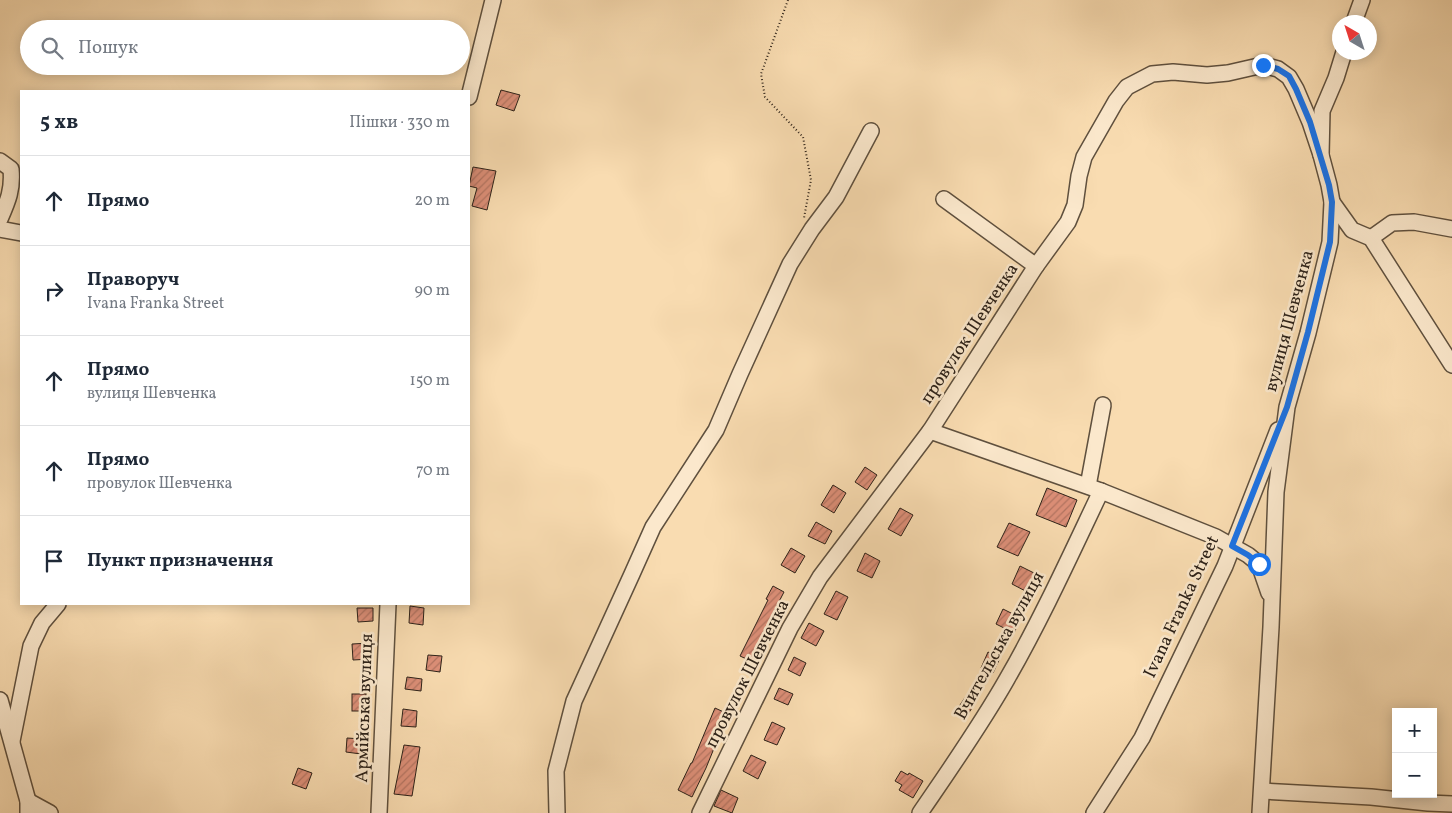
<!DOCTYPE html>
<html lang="uk">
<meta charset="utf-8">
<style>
body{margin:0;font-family:Vollkorn,serif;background:#f6f6f7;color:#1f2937}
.controls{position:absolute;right:15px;bottom:15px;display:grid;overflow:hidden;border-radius:0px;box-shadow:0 2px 12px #0003}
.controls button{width:45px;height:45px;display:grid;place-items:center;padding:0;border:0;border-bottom:1px solid #e0e1e3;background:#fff;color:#1f2937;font:25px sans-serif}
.compass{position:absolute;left:1332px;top:15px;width:45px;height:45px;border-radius:50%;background:#fff;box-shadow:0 2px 12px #0003;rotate:321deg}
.stop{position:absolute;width:15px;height:15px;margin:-11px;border:4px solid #1a73e8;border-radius:50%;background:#fff}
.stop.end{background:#1a73e8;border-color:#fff;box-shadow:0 1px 5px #0008}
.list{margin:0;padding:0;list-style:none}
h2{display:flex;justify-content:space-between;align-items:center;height:65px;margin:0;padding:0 20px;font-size:21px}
h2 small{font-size:16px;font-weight:400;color:#747a83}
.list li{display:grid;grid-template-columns:32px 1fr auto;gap:15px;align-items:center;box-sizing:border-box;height:90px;padding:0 20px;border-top:1px solid #e0e1e3}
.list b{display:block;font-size:19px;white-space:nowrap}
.list p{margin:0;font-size:16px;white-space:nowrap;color:#747a83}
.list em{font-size:16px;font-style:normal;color:#747a83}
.icon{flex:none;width:28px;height:28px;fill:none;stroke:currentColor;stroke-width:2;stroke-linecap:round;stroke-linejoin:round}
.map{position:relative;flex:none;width:1452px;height:813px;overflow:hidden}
.search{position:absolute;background:#fff;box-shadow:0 2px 12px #0003;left:20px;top:20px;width:450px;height:55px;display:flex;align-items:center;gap:12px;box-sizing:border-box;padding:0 18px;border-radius:28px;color:#747a83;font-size:19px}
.panel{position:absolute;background:#fff;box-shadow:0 2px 12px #0003;left:20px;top:90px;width:450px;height:515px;border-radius:0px}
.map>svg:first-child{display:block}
.building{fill:url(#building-hatch);stroke:#2c2118}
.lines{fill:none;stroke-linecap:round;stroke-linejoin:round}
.minor-casing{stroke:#5f503e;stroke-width:18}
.path{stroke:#2c2118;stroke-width:2;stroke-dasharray:1 2.5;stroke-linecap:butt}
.minor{stroke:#fbe8cc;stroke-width:15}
.route{stroke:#1a73e8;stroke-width:6}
.labels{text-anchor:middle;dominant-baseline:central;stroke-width:5;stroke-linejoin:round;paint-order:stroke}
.street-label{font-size:18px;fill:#2c2118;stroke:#fbe8cc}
</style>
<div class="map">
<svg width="1452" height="813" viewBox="0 0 1452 813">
<defs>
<pattern id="building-hatch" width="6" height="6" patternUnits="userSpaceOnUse" patternTransform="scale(1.25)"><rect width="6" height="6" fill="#dd8f78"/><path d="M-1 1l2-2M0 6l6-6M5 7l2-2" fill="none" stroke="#b37461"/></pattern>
</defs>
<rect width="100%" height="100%" fill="#f9dcb1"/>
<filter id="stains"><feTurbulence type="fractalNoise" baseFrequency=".004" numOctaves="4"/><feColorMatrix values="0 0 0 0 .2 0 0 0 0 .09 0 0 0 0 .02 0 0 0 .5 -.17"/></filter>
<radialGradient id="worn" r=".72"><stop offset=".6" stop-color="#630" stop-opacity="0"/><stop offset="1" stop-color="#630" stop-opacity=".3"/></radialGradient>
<g class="building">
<path d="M 501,90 L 520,95 L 514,111 L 496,105 Z"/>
<path d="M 473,167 L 496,171 L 487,210 L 472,206 L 477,188 L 469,186 Z"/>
<path d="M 865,467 L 877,475 L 867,490 L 855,482 Z"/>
<path d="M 833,485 L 846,493 L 834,513 L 821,505 Z"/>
<path d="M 1047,488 L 1077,500 L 1066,527 L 1036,515 Z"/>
<path d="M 900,508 L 913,515 L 901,536 L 888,529 Z"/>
<path d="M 816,522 L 832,531 L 825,544 L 808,536 Z"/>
<path d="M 1009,523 L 1030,532 L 1018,556 L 997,547 Z"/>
<path d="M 791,548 L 805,556 L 795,573 L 781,565 Z"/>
<path d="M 865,553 L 880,561 L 872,578 L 857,571 Z"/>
<path d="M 1020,566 L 1042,577 L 1033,595 L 1012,584 Z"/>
<path d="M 773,586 L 784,592 L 770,619 L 772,619 L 758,647 L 760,648 L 753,662 L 740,656 L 768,600 L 766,599 Z"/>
<path d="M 836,591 L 848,597 L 837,620 L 824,614 Z"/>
<path d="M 410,606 L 424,608 L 423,625 L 409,623 Z"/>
<path d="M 357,608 L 373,608 L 373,621 L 358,622 Z"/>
<path d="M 1003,609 L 1021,618 L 1014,633 L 996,624 Z"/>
<path d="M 809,623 L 824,631 L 816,646 L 801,638 Z"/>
<path d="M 370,643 L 371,659 L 353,660 L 352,644 Z"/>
<path d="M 988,652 L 1000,658 L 993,673 L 981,668 Z"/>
<path d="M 428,655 L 442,656 L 440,672 L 426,670 Z"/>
<path d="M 794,657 L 806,663 L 800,676 L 788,670 Z"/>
<path d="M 407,677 L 422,679 L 421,691 L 405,689 Z"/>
<path d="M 779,688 L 793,694 L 788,705 L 774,699 Z"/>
<rect x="352" y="694" width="14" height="17"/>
<path d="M 966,696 L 976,702 L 968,714 L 958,708 Z"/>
<path d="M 715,708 L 728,714 L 706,768 L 692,797 L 678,790 L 691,763 L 692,763 Z"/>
<path d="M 403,709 L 417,711 L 416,727 L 401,726 Z"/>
<path d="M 772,722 L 785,728 L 777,745 L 764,740 Z"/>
<path d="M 347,738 L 362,739 L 361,754 L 346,752 Z"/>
<path d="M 404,745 L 420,747 L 412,796 L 394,794 Z"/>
<path d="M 751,755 L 766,762 L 758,779 L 743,771 Z"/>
<path d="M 298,768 L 312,773 L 306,789 L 292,784 Z"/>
<path d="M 901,771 L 908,775 L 909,773 L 923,781 L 913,798 L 899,790 L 902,785 L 895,781 Z"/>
<path d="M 721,790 L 738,798 L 732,813 L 714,806 Z"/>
</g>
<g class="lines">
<defs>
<g id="minor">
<path d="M 1354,22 L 1362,0"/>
<path d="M 469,97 L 493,0"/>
<path d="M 0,161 L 11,169 C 13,189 8,201 0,219"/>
<path d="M 944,199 L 1036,266"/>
<path d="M 1332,202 L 1352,230 L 1371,238 L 1452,365"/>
<path d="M 0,229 L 21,233"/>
<path d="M 1371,238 L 1392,223 L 1414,222 L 1452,229"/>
<path d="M 930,431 L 1101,491 L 1216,537 L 1248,555 L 1259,564 L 1269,593"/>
<path d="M 1088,486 L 1103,405"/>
<path d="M 0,700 L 28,801 L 28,813"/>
<path d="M 12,741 L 31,646 L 42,623 L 58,604"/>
<path d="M 1262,791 L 1371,797 L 1428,803 L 1452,804"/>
<path d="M 28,801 L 50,813"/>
<path d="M 379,813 L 388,604"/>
<path d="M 557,813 L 556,771 L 574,701 L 632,574 L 653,527 L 716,430 L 740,374 L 790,264 L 812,229 L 836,197 L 871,131"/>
<path d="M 700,813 L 790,628 L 820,577 L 930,431 L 1036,266 L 1068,222 L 1075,205 L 1079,176 L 1084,157 L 1116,101 L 1127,87 L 1152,74 L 1173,72 L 1207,75 L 1228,73 L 1263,65 L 1278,69 L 1289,77 L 1296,89 L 1310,122 L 1321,155"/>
<path d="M 920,813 C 950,769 981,725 1007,679 C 1042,618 1071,554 1101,491"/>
<path d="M 1094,813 L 1142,738 L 1225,566 L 1278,430"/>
<path d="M 1260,813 L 1271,627 L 1276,492 L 1287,407 L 1308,333 L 1330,242 L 1332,202 L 1329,185 L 1321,155 L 1322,111 L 1336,78 L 1344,52"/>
</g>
</defs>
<use href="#minor" class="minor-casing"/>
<path class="path" d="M 788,0 L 761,74 L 765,97 L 803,137 L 811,180 L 804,218"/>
<use href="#minor" class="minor"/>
</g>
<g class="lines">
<path class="route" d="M 1259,564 L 1248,555 L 1232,546 L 1287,407 L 1308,332 L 1330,242 L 1332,202 L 1329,185 L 1310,122 L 1296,89 L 1289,76 L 1278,69 L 1263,65"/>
</g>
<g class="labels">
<g class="street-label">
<text transform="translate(1290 321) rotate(-75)">вулиця Шевченка</text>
<text transform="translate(970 334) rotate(-57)">провулок Шевченка</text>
<text transform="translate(1182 607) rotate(-65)">Ivana Franka Street</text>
<text transform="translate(1000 646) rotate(-61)">Вчительська вулиця</text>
<text transform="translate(748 674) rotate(-63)">провулок Шевченка</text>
<text transform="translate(365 708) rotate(-88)">Армійська вулиця</text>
</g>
</g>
<rect width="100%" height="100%" filter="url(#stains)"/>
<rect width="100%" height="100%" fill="url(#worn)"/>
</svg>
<div class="controls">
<button>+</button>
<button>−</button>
</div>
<svg class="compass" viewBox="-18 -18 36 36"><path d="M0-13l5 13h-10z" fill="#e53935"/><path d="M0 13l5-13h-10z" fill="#747a83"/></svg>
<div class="stop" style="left:1259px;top:564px"></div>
<div class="stop end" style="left:1263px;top:65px"></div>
<div class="search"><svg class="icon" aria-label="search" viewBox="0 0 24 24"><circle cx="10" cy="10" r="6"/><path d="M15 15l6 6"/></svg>Пошук</div>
<section class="panel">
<h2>5 хв<small>Пішки · 330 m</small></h2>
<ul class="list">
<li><svg class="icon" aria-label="ahead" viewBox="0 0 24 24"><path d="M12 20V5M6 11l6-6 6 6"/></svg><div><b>Прямо</b></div><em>20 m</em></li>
<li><svg class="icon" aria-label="right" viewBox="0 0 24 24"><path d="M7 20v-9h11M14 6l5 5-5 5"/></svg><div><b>Праворуч</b><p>Ivana Franka Street</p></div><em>90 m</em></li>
<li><svg class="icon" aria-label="ahead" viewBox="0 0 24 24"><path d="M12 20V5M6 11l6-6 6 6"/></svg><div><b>Прямо</b><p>вулиця Шевченка</p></div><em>150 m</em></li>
<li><svg class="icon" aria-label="ahead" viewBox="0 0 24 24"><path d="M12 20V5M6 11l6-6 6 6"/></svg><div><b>Прямо</b><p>провулок Шевченка</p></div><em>70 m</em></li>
<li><svg class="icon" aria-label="arrive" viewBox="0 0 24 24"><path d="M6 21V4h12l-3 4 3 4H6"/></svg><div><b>Пункт призначення</b></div></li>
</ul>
</section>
</div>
